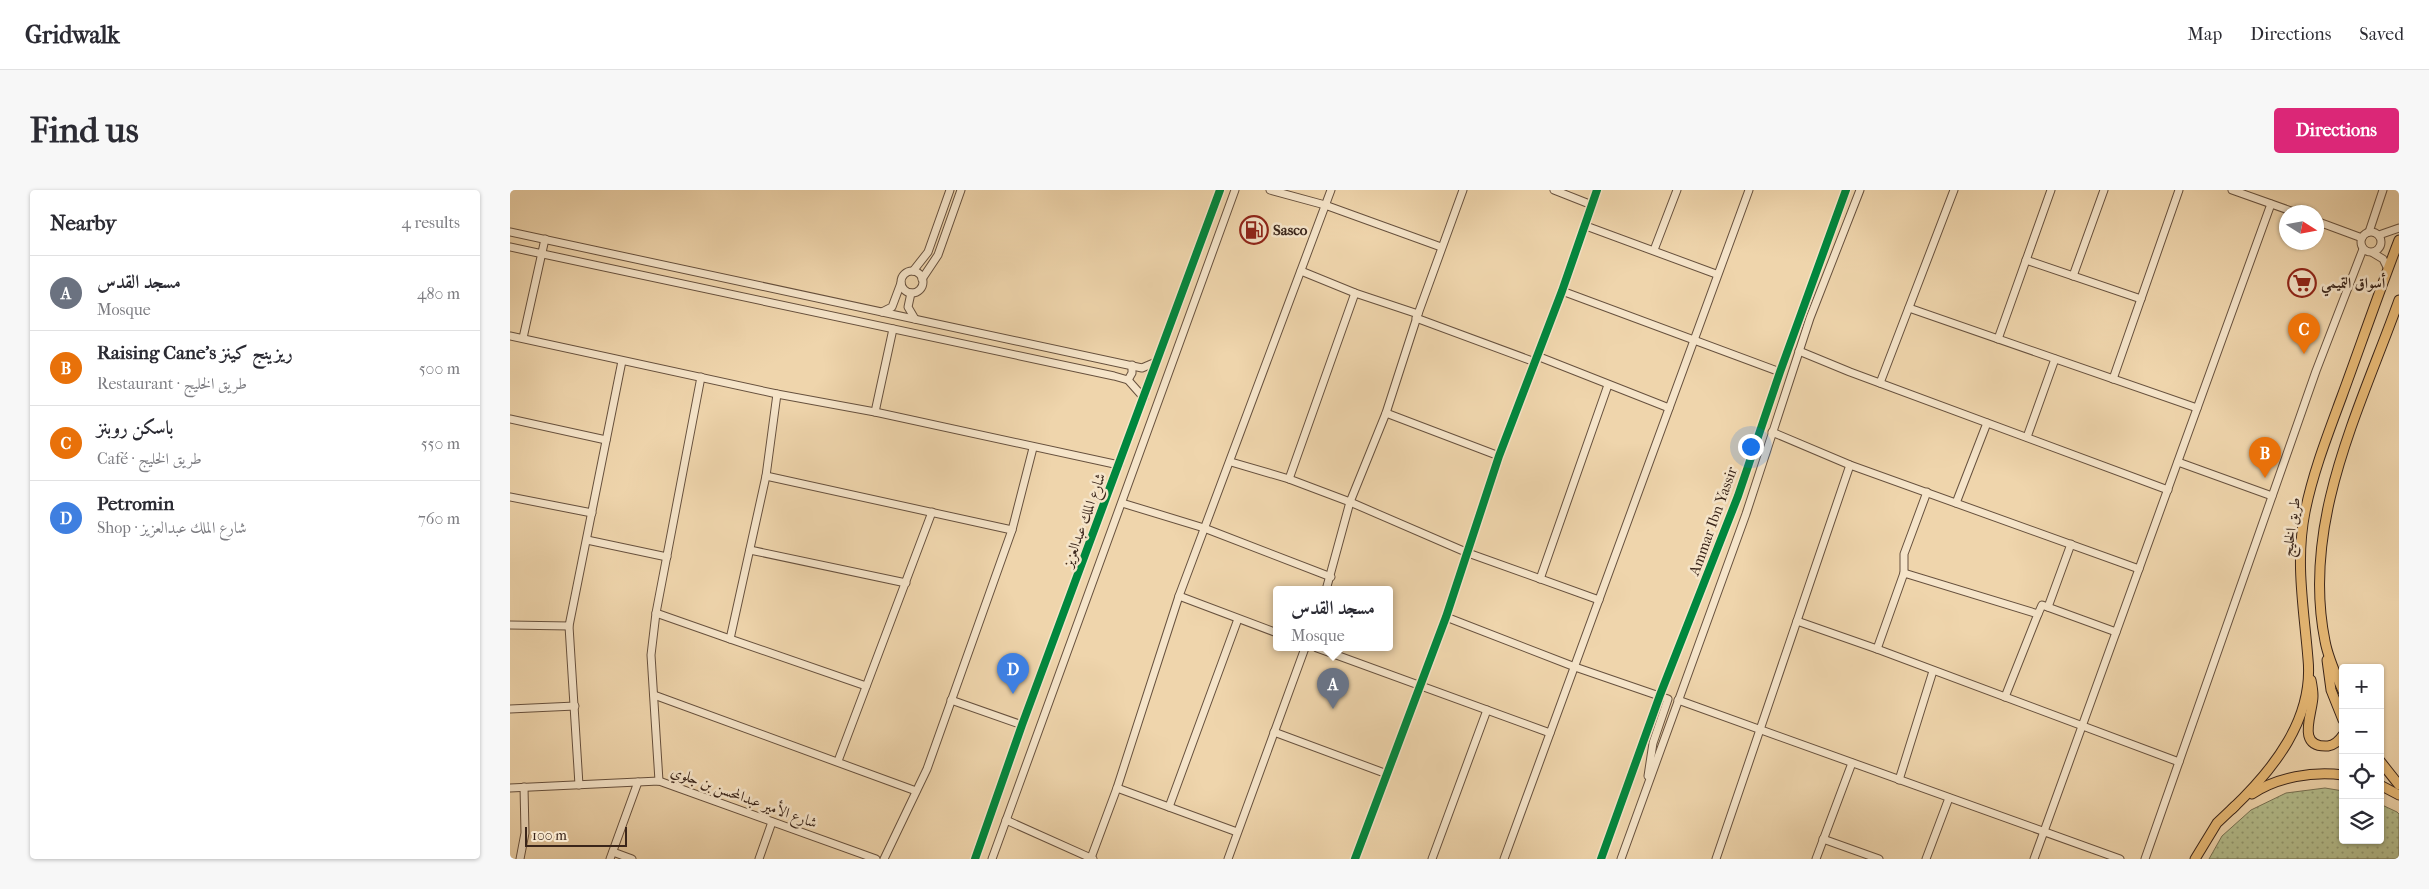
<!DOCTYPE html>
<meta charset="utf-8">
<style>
body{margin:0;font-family:"IM FELL French Canon",Amiri,serif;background:#f7f7f7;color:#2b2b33}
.controls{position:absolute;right:15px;bottom:15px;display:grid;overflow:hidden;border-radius:5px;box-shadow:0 1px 4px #0004}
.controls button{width:45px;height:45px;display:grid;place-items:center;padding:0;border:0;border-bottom:1px solid #e1e1e2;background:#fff;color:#2b2b33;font:25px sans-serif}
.compass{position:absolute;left:1769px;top:15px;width:45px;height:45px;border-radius:50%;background:#fff;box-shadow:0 1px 4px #0004;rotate:101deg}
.scale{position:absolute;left:15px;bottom:12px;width:102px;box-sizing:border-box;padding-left:5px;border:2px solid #3a251a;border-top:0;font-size:14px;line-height:18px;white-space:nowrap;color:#3a251a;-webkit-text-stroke:4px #f5e4c9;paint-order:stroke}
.you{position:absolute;left:1240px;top:256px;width:18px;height:18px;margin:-12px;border:4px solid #fff;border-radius:50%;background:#1a73e8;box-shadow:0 0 0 8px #1a73e833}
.badge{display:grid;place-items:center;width:32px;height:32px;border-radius:50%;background:#db2777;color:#fff;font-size:16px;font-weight:700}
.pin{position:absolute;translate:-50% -41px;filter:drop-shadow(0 1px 2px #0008)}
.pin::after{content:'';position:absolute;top:26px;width:18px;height:15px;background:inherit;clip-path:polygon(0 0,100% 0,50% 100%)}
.popup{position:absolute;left:763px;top:396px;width:120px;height:65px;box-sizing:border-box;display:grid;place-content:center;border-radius:5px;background:#fff;filter:drop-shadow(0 1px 4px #0005);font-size:16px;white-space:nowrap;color:#7c7c81}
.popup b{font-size:19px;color:#2b2b33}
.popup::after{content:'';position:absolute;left:50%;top:100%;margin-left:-10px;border:10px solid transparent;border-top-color:#fff}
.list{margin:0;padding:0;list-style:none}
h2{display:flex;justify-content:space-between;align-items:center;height:65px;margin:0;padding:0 20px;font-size:21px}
h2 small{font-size:16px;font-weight:400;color:#7c7c81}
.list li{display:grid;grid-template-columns:32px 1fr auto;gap:15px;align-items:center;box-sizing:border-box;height:75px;padding:0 20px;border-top:1px solid #e1e1e2}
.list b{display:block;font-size:19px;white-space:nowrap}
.list p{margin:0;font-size:16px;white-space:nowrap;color:#7c7c81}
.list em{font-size:16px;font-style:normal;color:#7c7c81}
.icon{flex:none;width:28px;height:28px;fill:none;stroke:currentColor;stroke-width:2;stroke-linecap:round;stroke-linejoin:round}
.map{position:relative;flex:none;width:1889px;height:669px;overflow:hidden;border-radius:5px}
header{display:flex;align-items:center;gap:30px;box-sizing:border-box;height:70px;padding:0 25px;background:#fff;border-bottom:1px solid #e1e1e2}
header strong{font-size:24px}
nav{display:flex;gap:28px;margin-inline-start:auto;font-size:18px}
.intro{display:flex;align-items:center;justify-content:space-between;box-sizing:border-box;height:120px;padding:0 30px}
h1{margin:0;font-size:35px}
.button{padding:12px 22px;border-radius:5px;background:#db2777;color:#fff;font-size:18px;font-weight:700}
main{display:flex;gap:30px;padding:0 30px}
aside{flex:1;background:#fff;border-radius:5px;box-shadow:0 1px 4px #0004}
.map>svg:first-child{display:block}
.grass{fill:url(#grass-dots);stroke:#777254}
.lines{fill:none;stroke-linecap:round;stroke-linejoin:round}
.minor-casing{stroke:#67513e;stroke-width:9}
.major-casing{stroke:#3a251a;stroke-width:11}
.minor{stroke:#f5e4c9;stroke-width:7}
.major{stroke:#e8ba76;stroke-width:9}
.cycleway-casing{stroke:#f5e4c9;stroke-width:11}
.cycleway{stroke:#00873e;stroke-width:8}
.labels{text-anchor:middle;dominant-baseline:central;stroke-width:5;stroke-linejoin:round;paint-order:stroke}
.poi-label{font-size:15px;font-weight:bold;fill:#3a251a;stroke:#f5e4c9;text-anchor:start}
.street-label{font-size:15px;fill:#3a251a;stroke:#f5e4c9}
</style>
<header>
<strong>Gridwalk</strong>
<nav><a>Map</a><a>Directions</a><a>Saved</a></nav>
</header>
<div class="intro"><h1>Find us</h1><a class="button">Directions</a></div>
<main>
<aside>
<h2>Nearby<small>4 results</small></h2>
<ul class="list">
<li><span class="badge" style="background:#6b7280">A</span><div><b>مسجد القدس</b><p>Mosque</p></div><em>480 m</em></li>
<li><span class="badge" style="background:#e8710a">B</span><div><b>Raising Cane's ريزينج كينز</b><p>Restaurant · طريق الخليج</p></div><em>500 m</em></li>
<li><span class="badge" style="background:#e8710a">C</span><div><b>باسكن روبنز</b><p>Café · طريق الخليج</p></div><em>550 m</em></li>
<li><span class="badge" style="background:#3f7fe0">D</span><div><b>Petromin</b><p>Shop · شارع الملك عبدالعزيز</p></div><em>760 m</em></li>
</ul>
</aside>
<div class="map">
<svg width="1889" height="669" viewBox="0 0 1889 669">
<defs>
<pattern id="grass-dots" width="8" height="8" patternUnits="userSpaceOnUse" patternTransform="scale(1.25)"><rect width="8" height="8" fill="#b4be8d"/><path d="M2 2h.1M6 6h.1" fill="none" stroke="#939a72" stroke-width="1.8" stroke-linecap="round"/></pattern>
</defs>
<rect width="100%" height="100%" fill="#efd5ac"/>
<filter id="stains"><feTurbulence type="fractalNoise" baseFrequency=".004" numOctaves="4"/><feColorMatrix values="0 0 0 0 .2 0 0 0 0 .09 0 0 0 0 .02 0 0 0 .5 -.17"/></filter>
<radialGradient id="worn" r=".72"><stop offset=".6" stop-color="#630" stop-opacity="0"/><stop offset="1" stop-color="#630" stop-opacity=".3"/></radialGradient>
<path class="grass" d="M 1815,598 L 1833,601 L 1833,650 L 1870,650 L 1870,614 L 1887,622 L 1889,624 L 1889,669 L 1699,669 L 1712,646 L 1741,620 L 1776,603 Z"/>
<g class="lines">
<defs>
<g id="minor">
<path d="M 760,0 L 815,15 L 931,57"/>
<path d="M 1044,0 L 1082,15"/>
<path d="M 1722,0 L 1784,22"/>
<path d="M 1806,31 L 1852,48"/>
<path d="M 1076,36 L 1206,84"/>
<circle cx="1861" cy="52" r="10"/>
<path d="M 0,42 L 632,178 L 646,172"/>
<path d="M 1859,42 L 1873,0"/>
<path d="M 1869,45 L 1889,38"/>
<path d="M 0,57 L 604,186 L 618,190 L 634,208"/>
<path d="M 1144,60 L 1167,0"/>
<path d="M 1863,63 L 1873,69 L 1878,79"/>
<path d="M 1516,70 L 1631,109"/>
<path d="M 403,81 L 418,62 L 440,0"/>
<path d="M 791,81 L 845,103 L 908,124"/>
<circle cx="402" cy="92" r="11"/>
<path d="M 1563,86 L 1594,0"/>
<path d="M 412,89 L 428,65 L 451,0"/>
<path d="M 1052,101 L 1270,182"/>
<path d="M 401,103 L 398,117 L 405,129"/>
<path d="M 1399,118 L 1687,218"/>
<path d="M 372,122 L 382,117 L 391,93"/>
<path d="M 906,128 L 1025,172"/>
<path d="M 0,146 L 267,204 L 365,222 L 609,275"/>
<path d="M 13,148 L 35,49"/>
<path d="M 1488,149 L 1541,0"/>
<path d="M 1289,161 L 1340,182 L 1658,300"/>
<path d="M 1027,166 L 1159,218"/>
<path d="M 1603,189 L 1669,0"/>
<path d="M 618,190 L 622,183 L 622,175"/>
<path d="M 1370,193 L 1444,0"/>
<path d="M 365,222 L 383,139"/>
<path d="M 876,223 L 989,266"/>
<path d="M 0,229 L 96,250"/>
<path d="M 1262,242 L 1340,275 L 1629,379"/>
<path d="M 1517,247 L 1545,169"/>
<path d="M 721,272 L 779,289 L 840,312 L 958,363 L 1089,410"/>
<path d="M 1668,272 L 1762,306"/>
<path d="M 256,286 L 502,340"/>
<path d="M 779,289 L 845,103"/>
<path d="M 0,307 L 82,323"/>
<path d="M 612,313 L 694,338 L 821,387"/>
<path d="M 1446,313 L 1477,233"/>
<path d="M 77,350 L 157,367"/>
<path d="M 240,360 L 396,393"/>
<path d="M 1394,383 L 1394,364 L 1417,302"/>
<path d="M 1030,389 L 1098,195"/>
<path d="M 816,400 L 840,312 L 876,223 L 908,124 L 953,0"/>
<path d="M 669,406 L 767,443"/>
<path d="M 1538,417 L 1561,354"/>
<path d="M 146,423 L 220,449 L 256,286 L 267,204"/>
<path d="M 1528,424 L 1532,415 L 1606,442"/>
<path d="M 936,427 L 1065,477 L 1158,509 L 1143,553 L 1138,586"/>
<path d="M 1287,431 L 1367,459 L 1669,572"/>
<path d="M 0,435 L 59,436"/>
<path d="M 220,449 L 356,496"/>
<path d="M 807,458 L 1040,543"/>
<path d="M 1367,459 L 1394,383 L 1528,424 L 1495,507"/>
<path d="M 144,505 L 406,601"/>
<path d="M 441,510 L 512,535"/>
<path d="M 1168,510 L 1610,669"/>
<path d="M 0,519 L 65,516"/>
<path d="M 764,542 L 877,584"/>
<path d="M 328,571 L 422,322"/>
<path d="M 1389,590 L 1423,481"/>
<path d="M 149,591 L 141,465 L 146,423 L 191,187"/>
<path d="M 69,595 L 59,436 L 112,171"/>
<path d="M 0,598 L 149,591 L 366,669"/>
<path d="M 607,598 L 727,642"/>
<path d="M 659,617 L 728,429"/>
<path d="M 496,630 L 583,669"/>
<path d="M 1313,649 L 1369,669"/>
<path d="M 103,662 L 122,669"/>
<path d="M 581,668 L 607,598 L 669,406 L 821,0"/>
<path d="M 10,669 L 15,643 L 14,597"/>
<path d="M 100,669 L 128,592"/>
<path d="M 249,669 L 262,632"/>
<path d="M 374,669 L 417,579 L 502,340 L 523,258"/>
<path d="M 465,669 L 512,535 L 710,0"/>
<path d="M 482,669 L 725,0"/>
<path d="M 718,669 L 795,458"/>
<path d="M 845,669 L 936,427 L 989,266 L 1052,101 L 1087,0"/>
<path d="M 922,669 L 977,520"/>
<path d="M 994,669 L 1239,0"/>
<path d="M 1091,669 L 1150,505 L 1228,306 L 1270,182 L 1336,0"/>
<path d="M 1111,669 L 1236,324 L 1300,128 L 1350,0"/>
<path d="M 1206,669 L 1340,275"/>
<path d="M 1306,669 L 1342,573"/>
<path d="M 1416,669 L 1439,608"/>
<path d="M 1524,669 L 1761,14"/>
<path d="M 1635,669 L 1806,181 L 1853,59"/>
</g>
<g id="major">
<path d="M 1817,470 L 1821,500 L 1833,530"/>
<path d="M 1801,490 C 1802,495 1803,501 1803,506 C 1803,523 1785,558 1818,556 C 1825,555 1829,551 1833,545"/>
<path d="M 1833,501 C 1826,485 1818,468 1815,451 C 1791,332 1850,219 1889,110"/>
<path d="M 1870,571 L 1889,595"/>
<path d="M 1870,595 L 1889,605"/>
<path d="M 1742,604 C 1767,587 1803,581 1833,585"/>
<path d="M 1722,619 C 1763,580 1804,529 1798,469 C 1794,419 1785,372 1795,322 C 1803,282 1818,244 1832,206 C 1851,154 1869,102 1889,50"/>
<path d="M 1685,669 L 1707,633 L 1725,616"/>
</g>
</defs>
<use href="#minor" class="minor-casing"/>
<use href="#major" class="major-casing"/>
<use href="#minor" class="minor"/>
<use href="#major" class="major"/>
<defs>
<g id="cycleway">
<path d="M 465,669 L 512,535 L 710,0"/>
<path d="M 845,669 L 936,427 L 989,266 L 1052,101 L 1087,0"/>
<path d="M 1091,669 L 1150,505 L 1228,306 L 1270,182 L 1336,0"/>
</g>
</defs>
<use href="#cycleway" class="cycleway-casing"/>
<use href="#cycleway" class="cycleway"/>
</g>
<defs>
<symbol id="fuel-ring" viewBox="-11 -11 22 22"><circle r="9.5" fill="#f5e4c9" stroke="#8f2418" stroke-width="1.5"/><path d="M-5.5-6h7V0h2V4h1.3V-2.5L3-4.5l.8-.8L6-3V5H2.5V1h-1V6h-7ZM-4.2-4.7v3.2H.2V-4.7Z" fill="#8f2418"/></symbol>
<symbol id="supermarket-ring" viewBox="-11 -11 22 22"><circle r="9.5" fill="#f5e4c9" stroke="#8f2418" stroke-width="1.5"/><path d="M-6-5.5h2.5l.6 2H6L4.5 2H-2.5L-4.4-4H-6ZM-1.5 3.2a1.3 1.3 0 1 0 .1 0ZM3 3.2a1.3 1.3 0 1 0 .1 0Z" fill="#8f2418"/></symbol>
</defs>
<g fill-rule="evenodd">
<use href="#fuel-ring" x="728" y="24" width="32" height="32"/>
<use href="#supermarket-ring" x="1776" y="77" width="32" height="32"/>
</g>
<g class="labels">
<g class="poi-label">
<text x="763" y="40">Sasco</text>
<text x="1811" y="93">أسواق التميمي</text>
</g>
<g class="street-label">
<text transform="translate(574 330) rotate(-70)">شارع الملك عبدالعزيز</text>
<text transform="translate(1203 331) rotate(-70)">Ammar Ibn Yassir</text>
<text transform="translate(1781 337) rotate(-82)">طريق الخليج</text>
<text transform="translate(234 607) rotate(20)">شارع الأمير عبدالمحسن بن جلوي</text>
</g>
</g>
<rect width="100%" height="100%" filter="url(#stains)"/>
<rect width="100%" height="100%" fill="url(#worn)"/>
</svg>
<div class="controls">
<button>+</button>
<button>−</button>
<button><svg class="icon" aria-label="locate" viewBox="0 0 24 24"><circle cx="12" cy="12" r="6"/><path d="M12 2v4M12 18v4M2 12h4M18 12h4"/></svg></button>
<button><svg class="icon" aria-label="layers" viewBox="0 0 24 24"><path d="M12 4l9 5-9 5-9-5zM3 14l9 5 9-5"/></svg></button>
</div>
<svg class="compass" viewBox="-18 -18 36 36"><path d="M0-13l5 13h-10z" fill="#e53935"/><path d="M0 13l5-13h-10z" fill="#7c7c81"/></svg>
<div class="scale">100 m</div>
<div class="you"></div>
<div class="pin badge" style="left:823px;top:519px;background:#6b7280">A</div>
<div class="popup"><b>مسجد القدس</b>Mosque</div>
<div class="pin badge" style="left:1755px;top:288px;background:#e8710a">B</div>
<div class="pin badge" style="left:1794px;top:164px;background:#e8710a">C</div>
<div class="pin badge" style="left:503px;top:504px;background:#3f7fe0">D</div>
</div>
</main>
